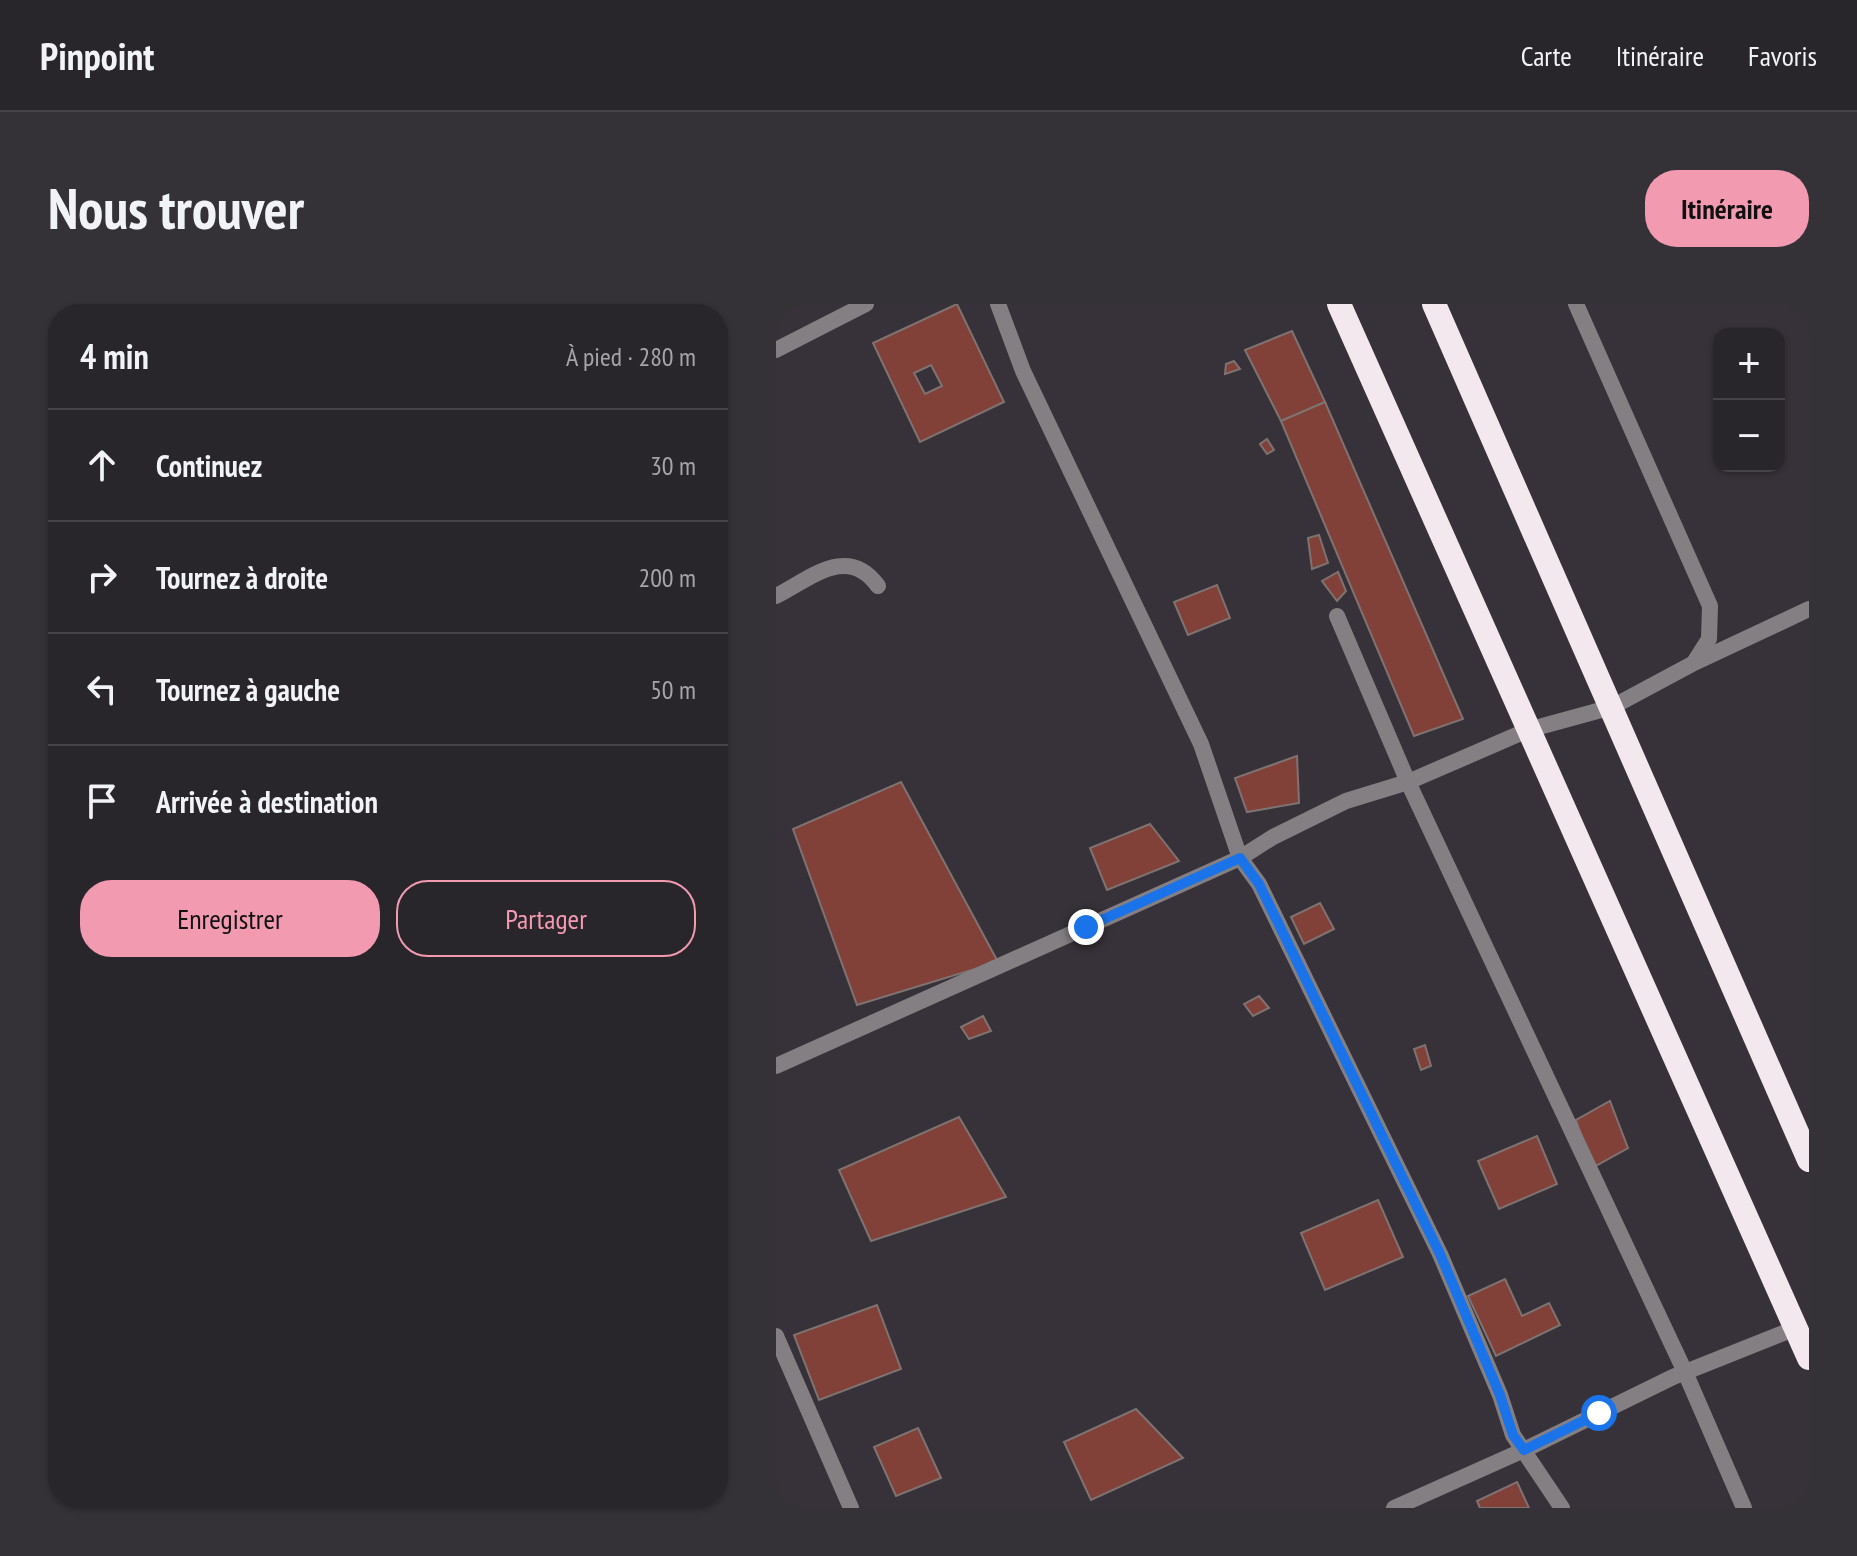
<!DOCTYPE html>
<html lang="fr">
<meta charset="utf-8">
<style>
body{margin:0;font-family:"PT Sans Narrow",sans-serif;background:#353237;color:#f1f3f6}
.controls{position:absolute;right:24px;top:24px;display:grid;overflow:hidden;border-radius:16px;box-shadow:0 2px 6px #0004}
.controls button{width:72px;height:72px;display:grid;place-items:center;padding:0;border:0;border-bottom:2px solid #454347;background:#29262b;color:#f1f3f6;font:40px sans-serif}
.stop{position:absolute;width:24px;height:24px;margin:-18px;border:6px solid #1a73e8;border-radius:50%;background:#fff}
.stop.end{background:#1a73e8;border-color:#fff;box-shadow:0 2px 8px #0008}
.list{margin:0;padding:0;list-style:none}
h2{display:flex;justify-content:space-between;align-items:center;height:104px;margin:0;padding:0 32px;font-size:34px}
h2 small{font-size:26px;font-weight:400;color:#a5a5a9}
.list li{display:grid;grid-template-columns:52px 1fr auto;gap:24px;align-items:center;box-sizing:border-box;height:112px;padding:0 32px;border-top:2px solid #454347}
.list b{display:block;font-size:30px;white-space:nowrap}
.list em{font-size:26px;font-style:normal;color:#a5a5a9}
.actions{display:flex;gap:16px;padding:24px 32px}
.actions a{flex:1;padding:18px 0;border:2px solid #f29ab0;border-radius:32px;text-align:center;font-size:28px;color:#f29ab0}
.actions .main{background:#f29ab0;color:#111}
.icon{flex:none;width:44px;height:44px;fill:none;stroke:currentColor;stroke-width:2;stroke-linecap:round;stroke-linejoin:round}
.map{position:relative;flex:none;width:1033px;height:1204px;overflow:hidden;border-radius:32px}
header{display:flex;align-items:center;gap:48px;box-sizing:border-box;height:112px;padding:0 40px;background:#29262b;border-bottom:2px solid #454347}
header strong{font-size:38px}
nav{display:flex;gap:44px;margin-inline-start:auto;font-size:28px}
.intro{display:flex;align-items:center;justify-content:space-between;box-sizing:border-box;height:192px;padding:0 48px}
h1{margin:0;font-size:56px}
.button{padding:20px 36px;border-radius:32px;background:#f29ab0;color:#111;font-size:28px;font-weight:700}
main{display:flex;gap:48px;padding:0 48px}
aside{flex:1;background:#29262b;border-radius:32px;box-shadow:0 2px 6px #0004}
.map>svg:first-child{display:block}
.building{fill:#814038;stroke:#7e7371;stroke-width:2;fill-rule:evenodd}
.lines{fill:none;stroke-linecap:round;stroke-linejoin:round}
.street{stroke:#847f82;stroke-width:16}
.highway{stroke:#f3e8ee;stroke-width:24}
.route{stroke:#1a73e8;stroke-width:10}
</style>
<header>
<strong>Pinpoint</strong>
<nav><a>Carte</a><a>Itinéraire</a><a>Favoris</a></nav>
</header>
<div class="intro"><h1>Nous trouver</h1><a class="button">Itinéraire</a></div>
<main>
<aside>
<h2>4 min<small>À pied · 280 m</small></h2>
<ul class="list">
<li><svg class="icon" aria-label="ahead" viewBox="0 0 24 24"><path d="M12 20V5M6 11l6-6 6 6"/></svg><div><b>Continuez</b></div><em>30 m</em></li>
<li><svg class="icon" aria-label="right" viewBox="0 0 24 24"><path d="M7 20v-9h11M14 6l5 5-5 5"/></svg><div><b>Tournez à droite</b></div><em>200 m</em></li>
<li><svg class="icon" aria-label="left" viewBox="0 0 24 24"><path d="M17 20v-9H6M10 6l-5 5 5 5"/></svg><div><b>Tournez à gauche</b></div><em>50 m</em></li>
<li><svg class="icon" aria-label="arrive" viewBox="0 0 24 24"><path d="M6 21V4h12l-3 4 3 4H6"/></svg><div><b>Arrivée à destination</b></div></li>
</ul>
<div class="actions"><a class="main">Enregistrer</a><a>Partager</a></div>
</aside>
<div class="map">
<svg width="1033" height="1204" viewBox="0 0 1033 1204">
<rect width="100%" height="100%" fill="#373239"/>
<g class="building">
<path d="M 181,0 L 228,98 L 144,138 L 97,39 ZM 155,61 L 166,82 L 149,90 L 138,69 Z"/>
<path d="M 516,27 L 549,98 L 505,117 L 469,46 Z"/>
<path d="M 458,57 L 464,65 L 449,70 L 450,60 Z"/>
<path d="M 549,98 L 687,415 L 638,432 L 505,117 Z"/>
<path d="M 491,135 L 498,146 L 491,150 L 484,140 Z"/>
<path d="M 543,231 L 552,259 L 536,265 L 532,234 Z"/>
<path d="M 562,268 L 570,287 L 561,297 L 546,277 Z"/>
<path d="M 441,281 L 454,314 L 412,331 L 398,298 Z"/>
<path d="M 521,452 L 523,499 L 471,508 L 459,474 Z"/>
<path d="M 125,478 L 222,658 L 81,701 L 17,525 Z"/>
<path d="M 374,520 L 403,557 L 331,586 L 314,544 Z"/>
<path d="M 544,599 L 558,625 L 528,640 L 515,613 Z"/>
<path d="M 483,692 L 493,704 L 477,712 L 468,700 Z"/>
<path d="M 207,712 L 215,727 L 193,735 L 185,723 Z"/>
<path d="M 649,741 L 655,762 L 645,766 L 638,745 Z"/>
<path d="M 834,797 L 852,844 L 816,864 L 800,816 Z"/>
<path d="M 183,813 L 230,893 L 95,937 L 63,866 Z"/>
<path d="M 761,832 L 781,880 L 723,905 L 702,857 Z"/>
<path d="M 602,896 L 627,953 L 549,986 L 525,929 Z"/>
<path d="M 729,975 L 746,1012 L 773,999 L 784,1021 L 720,1052 L 692,992 Z"/>
<path d="M 101,1001 L 125,1065 L 43,1096 L 18,1031 Z"/>
<path d="M 360,1105 L 407,1154 L 315,1196 L 288,1138 Z"/>
<path d="M 142,1124 L 165,1174 L 120,1192 L 98,1143 Z"/>
<path d="M 741,1178 L 753,1204 L 704,1204 L 701,1197 Z"/>
</g>
<g class="lines">
<g class="street">
<path d="M 222,0 L 247,67 L 425,440 L 464,554 L 483,580 L 664,950 L 724,1091 L 737,1131 L 786,1204"/>
<path d="M 800,0 L 934,302 L 933,335 L 919,357"/>
<path d="M 0,46 L 90,0"/>
<path d="M 0,292 C 35,274 72,240 102,282"/>
<path d="M 561,312 L 632,478 L 909,1068 L 968,1204"/>
<path d="M 0,762 L 464,554 L 497,533 L 570,497 L 632,478 L 752,426 L 836,403 L 918,359 L 1033,305"/>
<path d="M 0,1032 L 75,1204"/>
<path d="M 618,1204 L 748,1146 L 897,1073 L 1020,1024"/>
</g>
<g class="highway">
<path d="M 563,0 L 1033,1054"/>
<path d="M 658,0 L 1033,856"/>
</g>
</g>
<g class="lines">
<path class="route" d="M 310,623 L 464,554 L 483,580 L 664,950 L 724,1091 L 737,1131 L 748,1146 L 823,1109"/>
</g>
</svg>
<div class="controls">
<button>+</button>
<button>−</button>
</div>
<div class="stop" style="left:823px;top:1109px"></div>
<div class="stop end" style="left:310px;top:623px"></div>
</div>
</main>
